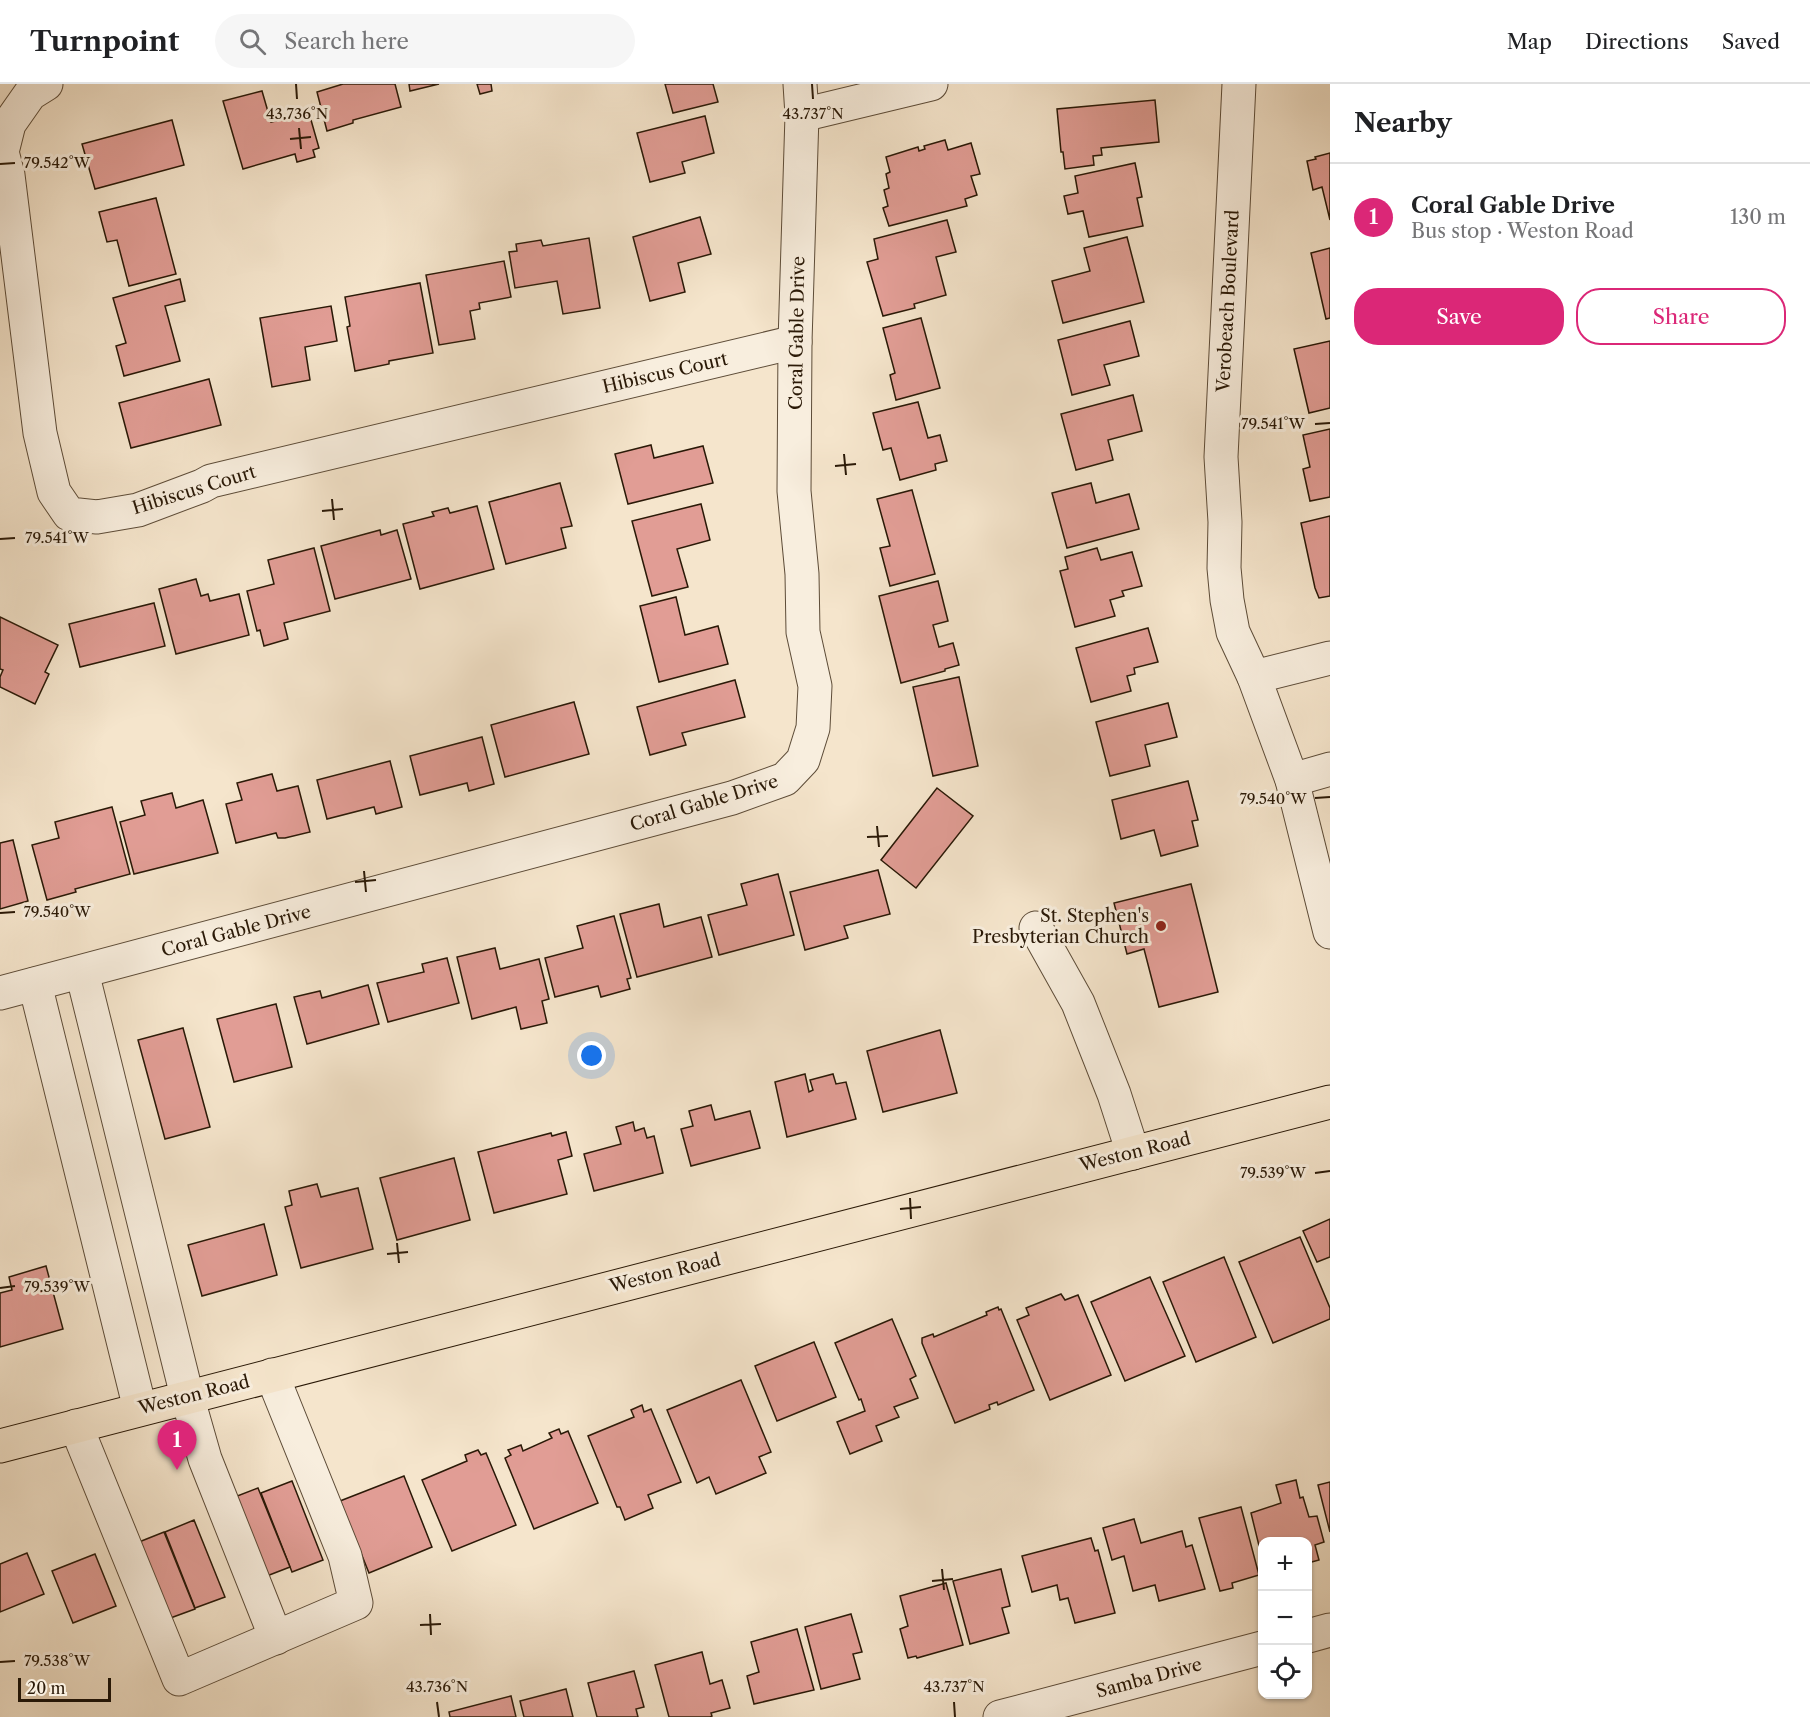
<!DOCTYPE html>
<meta charset="utf-8">
<style>
body{margin:0;font-family:"Libre Caslon Text",serif;background:#f6f6f6;color:#202124}
.controls{position:absolute;right:18px;bottom:18px;display:grid;overflow:hidden;border-radius:12px;box-shadow:0 2px 4px #0004}
.controls button{width:54px;height:54px;display:grid;place-items:center;padding:0;border:0;border-bottom:2px solid #e0e0e0;background:#fff;color:#202124;font:30px sans-serif}
.scale{position:absolute;left:18px;bottom:15px;width:93px;box-sizing:border-box;padding-left:6px;border:3px solid #2a1907;border-top:0;font-size:16px;line-height:21px;white-space:nowrap;color:#2a1907;-webkit-text-stroke:4px #f8eede;paint-order:stroke}
.you{position:absolute;left:592px;top:972px;width:21px;height:21px;margin:-15px;border:4px solid #fff;border-radius:50%;background:#1a73e8;box-shadow:0 0 0 9px #1a73e833}
.badge{display:grid;place-items:center;width:39px;height:39px;border-radius:50%;background:#db2777;color:#fff;font-size:20px;font-weight:700}
.pin{position:absolute;translate:-50% -50px;filter:drop-shadow(0 2px 3px #0008)}
.pin::after{content:'';position:absolute;top:32px;width:21px;height:18px;background:inherit;clip-path:polygon(0 0,100% 0,50% 100%)}
.list{margin:0;padding:0;list-style:none}
h2{display:flex;justify-content:space-between;align-items:center;height:78px;margin:0;padding:0 24px;font-size:26px}
h2 small{font-size:20px;font-weight:400;color:#757577}
.list li{display:grid;grid-template-columns:39px 1fr auto;gap:18px;align-items:center;box-sizing:border-box;height:108px;padding:0 24px;border-top:2px solid #e0e0e0}
.list b{display:block;font-size:22px;white-space:nowrap}
.list p{margin:0;font-size:20px;white-space:nowrap;color:#757577}
.list em{font-size:20px;font-style:normal;color:#757577}
.actions{display:flex;gap:12px;padding:18px 24px}
.actions a{flex:1;padding:14px 0;border:2px solid #db2777;border-radius:24px;text-align:center;font-size:21px;color:#db2777}
.actions .main{background:#db2777;color:#fff}
.icon{flex:none;width:33px;height:33px;fill:none;stroke:currentColor;stroke-width:2;stroke-linecap:round;stroke-linejoin:round}
.map{position:relative;flex:none;width:1330px;height:1633px;overflow:hidden}
header{display:flex;align-items:center;gap:36px;box-sizing:border-box;height:84px;padding:0 30px;background:#fff;border-bottom:2px solid #e0e0e0}
header strong{font-size:28px}
nav{display:flex;gap:33px;margin-inline-start:auto;font-size:21px}
.search{width:420px;height:54px;background:#f6f6f6;display:flex;align-items:center;gap:15px;box-sizing:border-box;padding:0 21px;border-radius:33px;color:#757577;font-size:22px}
main{display:flex}
aside{flex:1;background:#fff}
.map>svg:first-child{display:block}
.building{fill:#e19d95;stroke:#2a1907;stroke-width:1.5}
.lines{fill:none;stroke-linecap:round;stroke-linejoin:round}
.minor-casing{stroke:#5d4c38;stroke-width:35}
.major-casing{stroke:#2a1907;stroke-width:35}
.minor{stroke:#f8eede;stroke-width:33}
.major{stroke:#f5e5cc;stroke-width:33}
.ticks{fill:none;stroke:#2a1907;stroke-width:2}
.poi-dot{fill:#8f2418;stroke:#f8eede;stroke-width:2}
.labels{text-anchor:middle;dominant-baseline:central;stroke-width:6;stroke-linejoin:round;paint-order:stroke}
.street-label{font-size:18px;fill:#2a1907;stroke:#f8eede}
.poi-label{font-size:18px;fill:#2a1907;stroke:#f8eede;text-anchor:end}
.ticks-label{font-size:15px;text-anchor:middle;fill:#2a1907;stroke:#f8eede;stroke-width:6;stroke-linejoin:round;paint-order:stroke}
</style>
<header>
<strong>Turnpoint</strong>
<div class="search"><svg class="icon" aria-label="search" viewBox="0 0 24 24"><circle cx="10" cy="10" r="6"/><path d="M15 15l6 6"/></svg>Search here</div>
<nav><a>Map</a><a>Directions</a><a>Saved</a></nav>
</header>
<main>
<div class="map">
<svg width="1330" height="1633" viewBox="0 0 1330 1633">
<rect width="100%" height="100%" fill="#f5e5cc"/>
<filter id="stains"><feTurbulence type="fractalNoise" baseFrequency=".00333" numOctaves="4"/><feColorMatrix values="0 0 0 0 .2 0 0 0 0 .09 0 0 0 0 .02 0 0 0 .5 -.17"/></filter>
<radialGradient id="worn" r=".72"><stop offset=".6" stop-color="#630" stop-opacity="0"/><stop offset="1" stop-color="#630" stop-opacity=".3"/></radialGradient>
<g class="building">
<path d="M 343,0 L 395,0 L 401,23 L 353,36 L 353,39 L 327,47 L 317,8 Z"/>
<path d="M 409,0 L 439,0 L 410,7 Z"/>
<path d="M 477,0 L 491,0 L 492,7 L 480,10 Z"/>
<path d="M 665,0 L 713,0 L 718,18 L 673,29 Z"/>
<path d="M 262,7 L 271,38 L 309,29 L 319,64 L 313,66 L 315,73 L 297,78 L 295,70 L 243,85 L 223,17 Z"/>
<path d="M 1155,16 L 1159,58 L 1101,64 L 1102,71 L 1093,72 L 1094,81 L 1065,85 L 1063,68 L 1061,68 L 1057,25 Z"/>
<path d="M 705,32 L 714,69 L 682,78 L 685,89 L 650,98 L 637,49 Z"/>
<path d="M 172,36 L 184,81 L 95,105 L 82,60 Z"/>
<path d="M 945,56 L 948,66 L 971,59 L 980,90 L 971,92 L 977,111 L 965,115 L 967,122 L 889,142 L 883,124 L 888,122 L 884,106 L 889,104 L 886,90 L 890,88 L 886,73 L 918,63 L 919,67 L 925,65 L 924,62 Z"/>
<path d="M 1330,69 L 1330,136 L 1322,103 L 1313,106 L 1307,77 L 1316,75 L 1315,73 Z"/>
<path d="M 1135,79 L 1142,113 L 1137,114 L 1143,142 L 1089,153 L 1083,127 L 1068,130 L 1064,112 L 1078,109 L 1075,92 Z"/>
<path d="M 156,114 L 176,190 L 129,202 L 117,156 L 107,158 L 99,128 Z"/>
<path d="M 700,133 L 711,170 L 678,179 L 685,208 L 650,217 L 633,153 Z"/>
<path d="M 947,136 L 956,168 L 936,173 L 946,211 L 914,220 L 915,224 L 883,232 L 867,178 L 878,175 L 874,155 Z"/>
<path d="M 1127,153 L 1144,218 L 1063,239 L 1052,197 L 1090,187 L 1084,164 Z"/>
<path d="M 589,154 L 600,224 L 563,230 L 557,197 L 515,204 L 509,168 L 517,167 L 516,160 L 541,156 L 543,162 Z"/>
<path d="M 1330,164 L 1330,234 L 1326,235 L 1311,169 Z"/>
<path d="M 504,177 L 511,213 L 479,219 L 480,225 L 470,227 L 475,255 L 439,261 L 426,191 Z"/>
<path d="M 180,195 L 185,217 L 165,222 L 180,277 L 124,292 L 116,262 L 126,259 L 113,214 Z"/>
<path d="M 420,199 L 433,269 L 389,277 L 389,280 L 355,287 L 347,243 L 350,242 L 345,213 Z"/>
<path d="M 331,222 L 337,257 L 305,263 L 310,296 L 272,303 L 260,234 Z"/>
<path d="M 921,234 L 940,304 L 896,316 L 890,291 L 895,289 L 883,244 Z"/>
<path d="M 1130,237 L 1139,272 L 1104,281 L 1110,301 L 1072,311 L 1058,256 Z"/>
<path d="M 1330,257 L 1330,324 L 1309,329 L 1294,265 Z"/>
<path d="M 209,295 L 221,341 L 131,364 L 119,319 Z"/>
<path d="M 1133,311 L 1142,347 L 1108,356 L 1113,376 L 1076,386 L 1061,330 Z"/>
<path d="M 918,318 L 928,354 L 940,351 L 947,377 L 935,380 L 936,386 L 900,396 L 891,364 L 883,366 L 873,329 Z"/>
<path d="M 1330,345 L 1330,413 L 1310,417 L 1303,385 L 1310,383 L 1303,351 Z"/>
<path d="M 651,361 L 654,374 L 703,362 L 713,399 L 628,420 L 615,370 Z"/>
<path d="M 560,399 L 572,442 L 561,444 L 566,464 L 506,480 L 489,418 Z"/>
<path d="M 1091,399 L 1096,419 L 1129,410 L 1139,445 L 1067,464 L 1052,409 Z"/>
<path d="M 912,406 L 935,490 L 890,502 L 880,464 L 890,462 L 877,415 Z"/>
<path d="M 701,420 L 710,456 L 677,465 L 688,503 L 652,512 L 632,437 Z"/>
<path d="M 477,422 L 494,485 L 420,505 L 403,440 L 434,432 L 432,428 L 448,424 L 450,429 Z"/>
<path d="M 1330,432 L 1330,512 L 1319,514 L 1315,504 L 1301,439 Z"/>
<path d="M 380,446 L 381,451 L 397,446 L 411,495 L 335,515 L 321,462 Z"/>
<path d="M 314,464 L 330,527 L 284,539 L 288,555 L 264,562 L 260,546 L 257,547 L 247,507 L 274,500 L 268,476 Z"/>
<path d="M 1097,464 L 1101,476 L 1132,468 L 1142,502 L 1122,507 L 1124,512 L 1110,516 L 1115,532 L 1075,543 L 1060,487 L 1068,485 L 1065,473 Z"/>
<path d="M 196,495 L 201,512 L 208,510 L 210,517 L 239,510 L 249,551 L 176,570 L 159,505 Z"/>
<path d="M 938,497 L 948,537 L 933,541 L 939,563 L 953,559 L 959,581 L 945,585 L 945,587 L 901,599 L 879,512 Z"/>
<path d="M 676,513 L 685,551 L 718,542 L 728,580 L 659,598 L 640,522 Z"/>
<path d="M 154,519 L 165,562 L 80,583 L 69,540 Z"/>
<path d="M 0,533 L 58,561 L 45,588 L 49,590 L 35,620 L 0,603 L 0,593 L 3,586 L 0,585 Z"/>
<path d="M 1148,544 L 1158,578 L 1134,584 L 1135,590 L 1127,592 L 1131,607 L 1091,618 L 1076,564 Z"/>
<path d="M 959,593 L 978,682 L 933,692 L 913,603 Z"/>
<path d="M 735,596 L 745,633 L 682,649 L 686,661 L 650,671 L 637,623 Z"/>
<path d="M 574,618 L 589,670 L 505,693 L 491,641 Z"/>
<path d="M 1168,619 L 1177,653 L 1145,661 L 1150,682 L 1110,692 L 1096,638 Z"/>
<path d="M 482,653 L 494,700 L 469,707 L 467,699 L 420,711 L 410,672 Z"/>
<path d="M 390,677 L 402,723 L 376,730 L 374,723 L 327,735 L 317,696 Z"/>
<path d="M 272,690 L 277,707 L 298,702 L 310,748 L 285,754 L 278,754 L 276,749 L 236,759 L 226,720 L 242,716 L 237,699 Z"/>
<path d="M 1188,697 L 1198,736 L 1192,737 L 1198,762 L 1161,772 L 1154,746 L 1121,755 L 1112,716 Z"/>
<path d="M 937,704 L 973,732 L 916,804 L 881,776 Z"/>
<path d="M 172,709 L 176,724 L 203,716 L 218,769 L 134,790 L 120,738 L 145,731 L 141,717 Z"/>
<path d="M 112,723 L 130,790 L 75,805 L 76,808 L 47,816 L 32,761 L 59,754 L 55,738 Z"/>
<path d="M 13,756 L 28,817 L 0,825 L 0,759 Z"/>
<path d="M 878,786 L 890,830 L 844,842 L 848,854 L 805,866 L 790,808 Z"/>
<path d="M 778,790 L 794,851 L 719,871 L 708,831 L 747,821 L 741,800 Z"/>
<path d="M 1191,800 L 1218,908 L 1159,923 L 1144,865 L 1127,870 L 1114,819 Z"/>
<path d="M 659,820 L 664,843 L 701,833 L 712,873 L 637,893 L 620,830 Z"/>
<path d="M 614,832 L 631,894 L 627,895 L 630,905 L 601,913 L 598,902 L 555,913 L 545,874 L 583,864 L 577,842 Z"/>
<path d="M 495,864 L 500,885 L 539,875 L 549,915 L 542,917 L 547,939 L 521,945 L 516,923 L 472,935 L 457,873 Z"/>
<path d="M 447,874 L 459,919 L 388,938 L 377,899 L 424,888 L 422,880 Z"/>
<path d="M 368,901 L 379,940 L 307,960 L 294,913 L 320,907 L 322,914 Z"/>
<path d="M 276,920 L 292,983 L 234,998 L 217,935 Z"/>
<path d="M 183,944 L 210,1043 L 165,1055 L 138,956 Z"/>
<path d="M 940,946 L 957,1009 L 883,1028 L 867,967 Z"/>
<path d="M 805,990 L 809,1008 L 813,1006 L 810,996 L 833,990 L 836,1000 L 846,998 L 856,1035 L 787,1053 L 775,998 Z"/>
<path d="M 711,1021 L 715,1036 L 750,1027 L 760,1064 L 691,1082 L 681,1045 L 693,1042 L 689,1027 Z"/>
<path d="M 633,1038 L 635,1047 L 644,1044 L 647,1054 L 654,1052 L 663,1089 L 594,1107 L 584,1070 L 621,1060 L 616,1043 Z"/>
<path d="M 566,1048 L 572,1072 L 558,1076 L 567,1110 L 494,1129 L 478,1068 L 551,1049 L 552,1052 Z"/>
<path d="M 454,1074 L 470,1136 L 397,1156 L 380,1094 Z"/>
<path d="M 317,1100 L 321,1113 L 358,1104 L 373,1165 L 301,1184 L 285,1123 L 292,1121 L 289,1107 Z"/>
<path d="M 1330,1135 L 1330,1173 L 1317,1178 L 1303,1147 Z"/>
<path d="M 264,1140 L 277,1191 L 202,1212 L 188,1161 Z"/>
<path d="M 1300,1153 L 1330,1224 L 1330,1235 L 1273,1259 L 1239,1178 Z"/>
<path d="M 1224,1173 L 1256,1253 L 1196,1278 L 1163,1198 Z"/>
<path d="M 46,1182 L 63,1245 L 0,1263 L 0,1209 L 12,1206 L 9,1193 Z"/>
<path d="M 1150,1193 L 1185,1272 L 1125,1297 L 1091,1218 Z"/>
<path d="M 1061,1210 L 1065,1216 L 1078,1211 L 1111,1291 L 1050,1316 L 1017,1236 L 1029,1231 L 1026,1224 Z"/>
<path d="M 998,1223 L 999,1226 L 1001,1225 L 1034,1306 L 998,1321 L 997,1318 L 989,1321 L 990,1325 L 955,1339 L 922,1259 L 922,1254 L 933,1250 L 934,1253 L 987,1231 L 986,1228 Z"/>
<path d="M 892,1235 L 916,1292 L 910,1295 L 918,1314 L 894,1323 L 899,1333 L 876,1342 L 882,1357 L 850,1370 L 837,1338 L 865,1327 L 861,1315 L 859,1316 L 835,1259 Z"/>
<path d="M 814,1258 L 836,1313 L 777,1337 L 755,1282 Z"/>
<path d="M 741,1296 L 771,1368 L 759,1373 L 766,1389 L 716,1410 L 709,1393 L 697,1399 L 667,1326 Z"/>
<path d="M 642,1321 L 644,1328 L 651,1325 L 681,1398 L 648,1411 L 653,1424 L 625,1436 L 620,1423 L 617,1423 L 588,1352 L 634,1333 L 631,1326 Z"/>
<path d="M 559,1345 L 561,1350 L 568,1347 L 598,1419 L 534,1445 L 505,1374 L 511,1371 L 508,1366 L 521,1361 L 523,1367 L 552,1354 L 549,1349 Z"/>
<path d="M 478,1366 L 481,1371 L 486,1369 L 516,1441 L 452,1467 L 422,1396 L 467,1377 L 465,1371 Z"/>
<path d="M 404,1392 L 432,1463 L 369,1489 L 340,1417 Z"/>
<path d="M 1296,1396 L 1300,1414 L 1303,1413 L 1309,1433 L 1317,1432 L 1324,1458 L 1315,1461 L 1319,1476 L 1308,1479 L 1308,1458 L 1262,1458 L 1262,1474 L 1251,1429 L 1281,1419 L 1276,1401 Z"/>
<path d="M 292,1397 L 323,1476 L 292,1488 L 261,1409 Z"/>
<path d="M 1330,1398 L 1330,1448 L 1318,1401 Z"/>
<path d="M 258,1404 L 290,1483 L 259,1495 L 227,1416 Z"/>
<path d="M 1241,1423 L 1259,1491 L 1232,1499 L 1233,1504 L 1220,1507 L 1199,1434 Z"/>
<path d="M 1134,1435 L 1141,1459 L 1182,1447 L 1186,1463 L 1192,1461 L 1205,1505 L 1159,1517 L 1155,1501 L 1133,1507 L 1124,1472 L 1112,1476 L 1103,1444 Z"/>
<path d="M 194,1436 L 225,1513 L 195,1524 L 165,1448 Z"/>
<path d="M 164,1448 L 195,1525 L 165,1536 L 134,1460 Z"/>
<path d="M 1091,1454 L 1095,1467 L 1098,1466 L 1115,1529 L 1075,1539 L 1068,1514 L 1060,1516 L 1057,1501 L 1032,1508 L 1022,1472 Z"/>
<path d="M 27,1469 L 44,1510 L 0,1528 L 0,1480 Z"/>
<path d="M 95,1470 L 116,1522 L 73,1539 L 52,1487 Z"/>
<path d="M 1001,1485 L 1010,1522 L 1002,1524 L 1009,1549 L 970,1560 L 953,1497 Z"/>
<path d="M 946,1499 L 963,1561 L 917,1574 L 916,1572 L 908,1574 L 900,1545 L 908,1542 L 900,1512 Z"/>
<path d="M 851,1530 L 862,1568 L 853,1570 L 860,1595 L 821,1605 L 805,1543 Z"/>
<path d="M 797,1545 L 814,1606 L 754,1620 L 747,1592 L 759,1588 L 751,1558 Z"/>
<path d="M 702,1568 L 710,1600 L 722,1596 L 730,1624 L 711,1629 L 712,1632 L 710,1633 L 669,1633 L 655,1581 Z"/>
<path d="M 634,1587 L 644,1623 L 636,1625 L 638,1633 L 597,1633 L 588,1599 Z"/>
<path d="M 566,1605 L 573,1633 L 524,1633 L 520,1617 Z"/>
<path d="M 511,1612 L 516,1633 L 450,1633 L 449,1628 Z"/>
</g>
<g class="lines">
<defs>
<g id="minor">
<path d="M 46,0 L 30,10 L 9,40 L 2,68 L 8,91 L 40,349 L 54,408 L 69,430 L 97,433 L 138,426 L 202,402 L 211,397 L 795,258"/>
<path d="M 1239,0 L 1221,373 L 1225,438 L 1224,484 L 1227,516 L 1233,548 L 1254,593 L 1292,696 L 1330,848"/>
<path d="M 802,31 L 931,0"/>
<path d="M 1254,593 L 1330,574"/>
<path d="M 1292,696 L 1330,685"/>
<path d="M 1036,844 L 1078,919 L 1114,1010 L 1133,1069"/>
<path d="M 82,888 L 187,1312 L 205,1375 L 276,1554"/>
<path d="M 35,900 L 140,1325"/>
<path d="M 0,909 L 732,714 L 785,695 L 803,676 L 813,644 L 815,602 L 803,548 L 802,490 L 794,407 L 795,258 L 802,31 L 800,0"/>
<path d="M 76,1342 L 179,1595 L 356,1519 L 345,1472 L 272,1291"/>
<path d="M 1308,1552 L 1330,1546"/>
<path d="M 1000,1633 L 1262,1564"/>
</g>
<path id="major" d="M 0,1362 L 1330,1018"/>
</defs>
<use href="#minor" class="minor-casing"/>
<use href="#major" class="major-casing"/>
<use href="#minor" class="minor"/>
<use href="#major" class="major"/>
</g>
<path class="ticks" d="M 296,0 L 297,15M 812,0 L 813,15M 299,44 L 301,65M 290,55 L 311,53M 0,80 L 15,79M 1315,340 L 1330,339M 844,370 L 846,391M 835,382 L 856,380M 332,415 L 334,436M 322,427 L 343,425M 0,455 L 15,454M 1315,714 L 1330,713M 877,742 L 879,763M 867,753 L 888,752M 364,787 L 366,808M 355,798 L 376,796M 0,829 L 15,828M 1315,1089 L 1330,1087M 910,1114 L 911,1135M 900,1125 L 921,1123M 397,1159 L 399,1179M 387,1170 L 408,1168M 0,1204 L 15,1202M 942,1485 L 944,1506M 932,1497 L 953,1495M 430,1530 L 431,1551M 420,1541 L 441,1540M 0,1578 L 15,1577M 437,1618 L 439,1633M 954,1618 L 955,1633"/>
<circle class="poi-dot" cx="1161" cy="842" r="6"/>
<g class="labels">
<g class="street-label">
<text transform="translate(1228 217) rotate(-87)">Verobeach Boulevard</text>
<text transform="translate(797 249) rotate(-89)">Coral Gable Drive</text>
<text transform="translate(665 289) rotate(-13)">Hibiscus Court</text>
<text transform="translate(194 406) rotate(-17)">Hibiscus Court</text>
<text transform="translate(704 719) rotate(-17)">Coral Gable Drive</text>
<text transform="translate(236 847) rotate(-15)">Coral Gable Drive</text>
<text transform="translate(1135 1068) rotate(-14)">Weston Road</text>
<text transform="translate(665 1189) rotate(-14)">Weston Road</text>
<text transform="translate(194 1311) rotate(-14)">Weston Road</text>
<text transform="translate(1149 1594) rotate(-15)">Samba Drive</text>
</g>
<g class="poi-label">
<text x="1149" y="832">St. Stephen's<tspan x="1149" dy="21">Presbyterian Church</tspan></text>
</g>
</g>
<g class="ticks-label">
<text x="297" y="35">43.736°N</text>
<text x="813" y="35">43.737°N</text>
<text x="57" y="84">79.542°W</text>
<text x="1273" y="345">79.541°W</text>
<text x="57" y="459">79.541°W</text>
<text x="1273" y="720">79.540°W</text>
<text x="57" y="833">79.540°W</text>
<text x="1273" y="1094">79.539°W</text>
<text x="57" y="1208">79.539°W</text>
<text x="57" y="1582">79.538°W</text>
<text x="437" y="1608">43.736°N</text>
<text x="954" y="1608">43.737°N</text>
</g>
<rect width="100%" height="100%" filter="url(#stains)"/>
<rect width="100%" height="100%" fill="url(#worn)"/>
</svg>
<div class="controls">
<button>+</button>
<button>−</button>
<button><svg class="icon" aria-label="locate" viewBox="0 0 24 24"><circle cx="12" cy="12" r="6"/><path d="M12 2v4M12 18v4M2 12h4M18 12h4"/></svg></button>
</div>
<div class="scale">20 m</div>
<div class="you"></div>
<div class="pin badge" style="left:177px;top:1386px">1</div>
</div>
<aside>
<h2>Nearby<small></small></h2>
<ul class="list">
<li><span class="badge">1</span><div><b>Coral Gable Drive</b><p>Bus stop · Weston Road</p></div><em>130 m</em></li>
</ul>
<div class="actions"><a class="main">Save</a><a>Share</a></div>
</aside>
</main>
